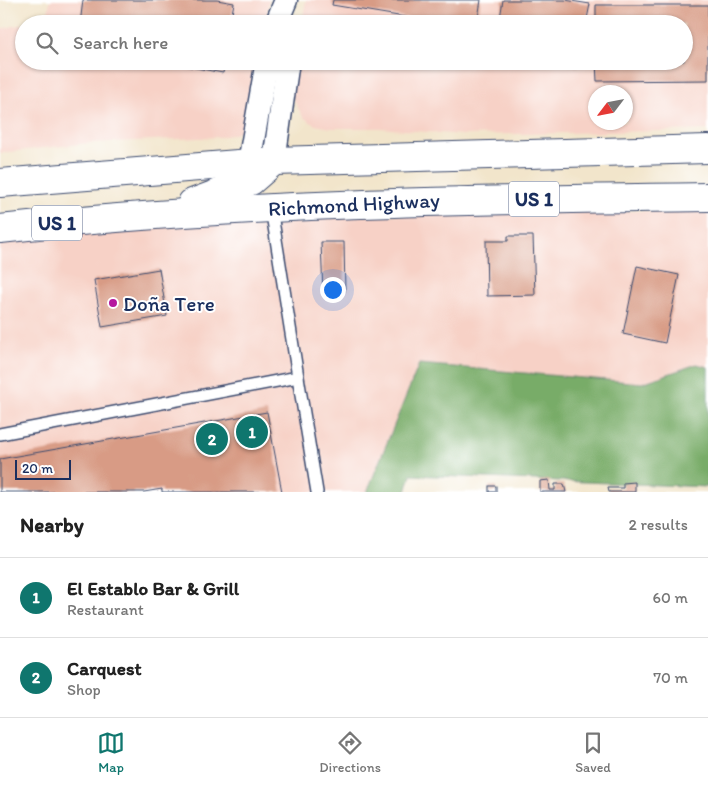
<!DOCTYPE html>
<meta charset="utf-8">
<style>
body{margin:0;font-family:Itim,sans-serif;background:#f2f2f2;color:#222}
.compass{position:absolute;left:588px;top:85px;width:45px;height:45px;border-radius:50%;background:#fff;box-shadow:0 1px 4px #0004;rotate:238deg}
.scale{position:absolute;left:15px;bottom:12px;width:56px;box-sizing:border-box;padding-left:5px;border:2px solid #1b2f5e;border-top:0;font-size:14px;line-height:18px;white-space:nowrap;color:#1b2f5e;-webkit-text-stroke:4px #fff;paint-order:stroke}
.you{position:absolute;left:332px;top:289px;width:18px;height:18px;margin:-12px;border:4px solid #fff;border-radius:50%;background:#1a73e8;box-shadow:0 0 0 8px #1a73e833}
.badge{display:grid;place-items:center;width:32px;height:32px;border-radius:50%;background:#0f766e;color:#fff;font-size:16px;font-weight:700}
.pin{position:absolute;translate:-50% -50%;border:2px solid #fff;box-shadow:0 1px 5px #0006}
.list{margin:0;padding:0;list-style:none}
h2{display:flex;justify-content:space-between;align-items:center;height:65px;margin:0;padding:0 20px;font-size:21px}
h2 small{font-size:16px;font-weight:400;color:#767676}
.list li{display:grid;grid-template-columns:32px 1fr auto;gap:15px;align-items:center;box-sizing:border-box;height:80px;padding:0 20px;border-top:1px solid #e0e0e0}
.list b{display:block;font-size:19px;white-space:nowrap}
.list p{margin:0;font-size:16px;white-space:nowrap;color:#767676}
.list em{font-size:16px;font-style:normal;color:#767676}
.icon{flex:none;width:28px;height:28px;fill:none;stroke:currentColor;stroke-width:2;stroke-linecap:round;stroke-linejoin:round}
.map{position:relative;flex:none;width:708px;height:492px;overflow:hidden}
.search{position:absolute;background:#fff;box-shadow:0 1px 4px #0004;left:15px;right:15px;top:15px;height:55px;display:flex;align-items:center;gap:12px;box-sizing:border-box;padding:0 18px;border-radius:28px;color:#767676;font-size:19px}
.sheet{height:225px;background:#fff}
nav{display:flex;justify-content:space-around;align-items:center;box-sizing:border-box;height:70px;border-top:1px solid #e0e0e0;background:#fff;font-size:14px;color:#767676}
nav a{display:grid;justify-items:center;gap:2px}
nav .on{color:#0f766e}
.map>svg:first-child{display:block}
.built{fill:#f7d1c6;fill-rule:evenodd}
.forest{fill:#78ac67;stroke:#4a6e62}
.building{fill:#d89b85}
.lines{fill:none;stroke-linecap:round;stroke-linejoin:round}
.lane-casing{stroke:#3b4a6e;stroke-width:14}
.street-casing{stroke:#3b4a6e;stroke-width:25}
.primary-casing{stroke:#3b4a6e;stroke-width:30}
.lane{stroke:#fff;stroke-width:11}
.street{stroke:#fff;stroke-width:22}
.primary{stroke:#fff;stroke-width:28}
.poi-dot{fill:#b5179e;stroke:#fff;stroke-width:2}
.labels{text-anchor:middle;dominant-baseline:central;stroke-width:4;stroke-linejoin:round;paint-order:stroke}
.shield{fill:#fff;stroke:#5f6d8e;stroke-width:1}
.shield-label{font-size:20px;font-weight:bold;fill:#1b2f5e}
.street-label{font-size:21px;fill:#1b2f5e;stroke:#fff}
.poi-label{font-size:21px;fill:#1b2f5e;stroke:#fff;text-anchor:start}
</style>
<div class="map">
<svg width="708" height="492" viewBox="0 0 708 492">
<rect width="100%" height="100%" fill="#fff"/>
<filter id="ink" filterUnits="userSpaceOnUse"><feTurbulence type="fractalNoise" baseFrequency=".02" numOctaves="2"/><feDisplacementMap in="SourceGraphic" scale="10" xChannelSelector="R" yChannelSelector="G"/><feConvolveMatrix kernelMatrix="1 2 1 2 8 2 1 2 1" color-interpolation-filters="sRGB"/></filter>
<filter id="wash" filterUnits="userSpaceOnUse"><feTurbulence type="fractalNoise" baseFrequency=".0096" numOctaves="4" result="noise"/><feDisplacementMap in="SourceGraphic" scale="20" xChannelSelector="R" yChannelSelector="G"/><feGaussianBlur stdDeviation="1.12" result="paint"/><feColorMatrix in="noise" values="0 0 0 0 0 0 0 0 0 0 0 0 0 0 0 0 0 1.4 0 .05"/><feComposite in="paint" operator="in"/></filter>
<g filter="url(#wash)">
<rect width="100%" height="100%" fill="#f2e5cb"/>
<g class="built">
<path d="M 50,0 L 269,0 L 266,24 L 27,24 L 47,20 Z"/>
<path d="M 306,0 L 708,0 L 708,130 L 464,135 L 380,128 L 331,128 L 315,125 L 303,117 L 291,95 L 295,61 L 684,61 L 684,24 L 302,24 ZM 596,92 L 626,92 L 626,122 L 596,122 Z"/>
<path d="M 24,24 L 24,61 L 260,61 L 249,123 L 238,133 L 221,137 L 89,143 L 0,153 L 0,29 Z"/>
<path d="M 708,210 L 708,367 L 697,364 L 642,383 L 419,364 L 367,492 L 0,492 L 0,230 L 69,220 Z"/>
</g>
<path class="forest" d="M 419,364 L 642,383 L 697,364 L 708,367 L 708,487 L 411,475 L 406,492 L 367,492 Z"/>
<g id="blocks">
<g class="building">
<path d="M 83,0 L 217,0 L 234,3 L 230,24 L 80,24 Z"/>
<path d="M 333,0 L 481,0 L 477,24 L 447,24 L 332,5 Z"/>
<path d="M 503,0 L 565,0 L 590,4 L 586,24 L 499,24 Z"/>
<path d="M 596,5 L 708,5 L 708,80 L 597,81 L 596,61 L 684,61 L 684,24 L 596,24 Z"/>
<path d="M 158,61 L 225,61 L 223,73 Z"/>
<path d="M 550,61 L 580,61 L 578,67 Z"/>
<path d="M 508,236 L 533,236 L 535,295 L 487,296 L 486,241 L 508,241 Z"/>
<path d="M 321,242 L 344,242 L 345,292 L 323,293 Z"/>
<path d="M 637,266 L 679,275 L 665,343 L 623,334 Z"/>
<path d="M 159,269 L 167,316 L 102,327 L 94,280 Z"/>
<path d="M 267,412 L 282,492 L 162,492 L 162,489 L 144,492 L 0,492 L 0,459 Z"/>
<path d="M 549,480 L 550,490 L 555,490 L 555,484 L 564,484 L 566,492 L 540,492 L 540,481 Z"/>
<path d="M 635,482 L 635,492 L 609,492 L 608,488 L 623,488 L 623,483 Z"/>
<rect x="489" y="486" width="7" height="6"/>
</g>
</g>
</g>
<g filter="url(#ink)">
<use href="#blocks" fill-opacity="0" stroke="#3b4a6e" stroke-width="1"/>
<g class="lines">
<defs>
<g id="lane">
<path d="M 298,377 L 317,492"/>
<path d="M 0,434 L 298,377 L 271,208"/>
</g>
<g id="street">
<path d="M 276,24 L 286,0"/>
<path d="M 274,161 L 288,61"/>
<path d="M 249,163 L 267,61"/>
</g>
<g id="primary">
<path d="M 0,183 L 274,161 L 708,149"/>
<path d="M 192,203 L 251,181 L 274,161"/>
<path d="M 0,229 C 235,203 472,200 708,197"/>
</g>
</defs>
<use href="#lane" class="lane-casing"/>
<use href="#street" class="street-casing"/>
<use href="#primary" class="primary-casing"/>
<use href="#lane" class="lane"/>
<use href="#street" class="street"/>
<use href="#primary" class="primary"/>
</g>
</g>
<circle class="poi-dot" cx="113" cy="303" r="5"/>
<g class="labels">
<g class="shield">
<rect x="509" y="181.5" width="50" height="35" rx="4"/>
<rect x="32" y="205.5" width="50" height="35" rx="4"/>
</g>
<g class="shield-label">
<text x="534" y="199">US 1</text>
<text x="57" y="223">US 1</text>
</g>
<g class="street-label">
<text transform="translate(354 204) rotate(-3)">Richmond Highway</text>
</g>
<g class="poi-label">
<text x="123" y="303">Doña Tere</text>
</g>
</g>
</svg>
<svg class="compass" viewBox="-18 -18 36 36"><path d="M0-13l5 13h-10z" fill="#e53935"/><path d="M0 13l5-13h-10z" fill="#767676"/></svg>
<div class="scale">20 m</div>
<div class="you"></div>
<div class="pin badge" style="left:252px;top:432px">1</div>
<div class="pin badge" style="left:212px;top:439px">2</div>
<div class="search"><svg class="icon" aria-label="search" viewBox="0 0 24 24"><circle cx="10" cy="10" r="6"/><path d="M15 15l6 6"/></svg>Search here</div>
</div>
<section class="sheet">
<h2>Nearby<small>2 results</small></h2>
<ul class="list">
<li><span class="badge">1</span><div><b>El Establo Bar &amp; Grill</b><p>Restaurant</p></div><em>60 m</em></li>
<li><span class="badge">2</span><div><b>Carquest</b><p>Shop</p></div><em>70 m</em></li>
</ul>
</section>
<nav>
<a class="on"><svg class="icon" aria-label="map" viewBox="0 0 24 24"><path d="M3 6l6-2 6 2 6-2v14l-6 2-6-2-6 2zM9 4v14M15 6v14"/></svg>Map</a>
<a><svg class="icon" aria-label="directions" viewBox="0 0 24 24"><path d="M12 3l9 9-9 9-9-9zM9 14v-3h6M13 9l2 2-2 2"/></svg>Directions</a>
<a><svg class="icon" aria-label="saved" viewBox="0 0 24 24"><path d="M7 4h10v16l-5-4-5 4z"/></svg>Saved</a>
</nav>
